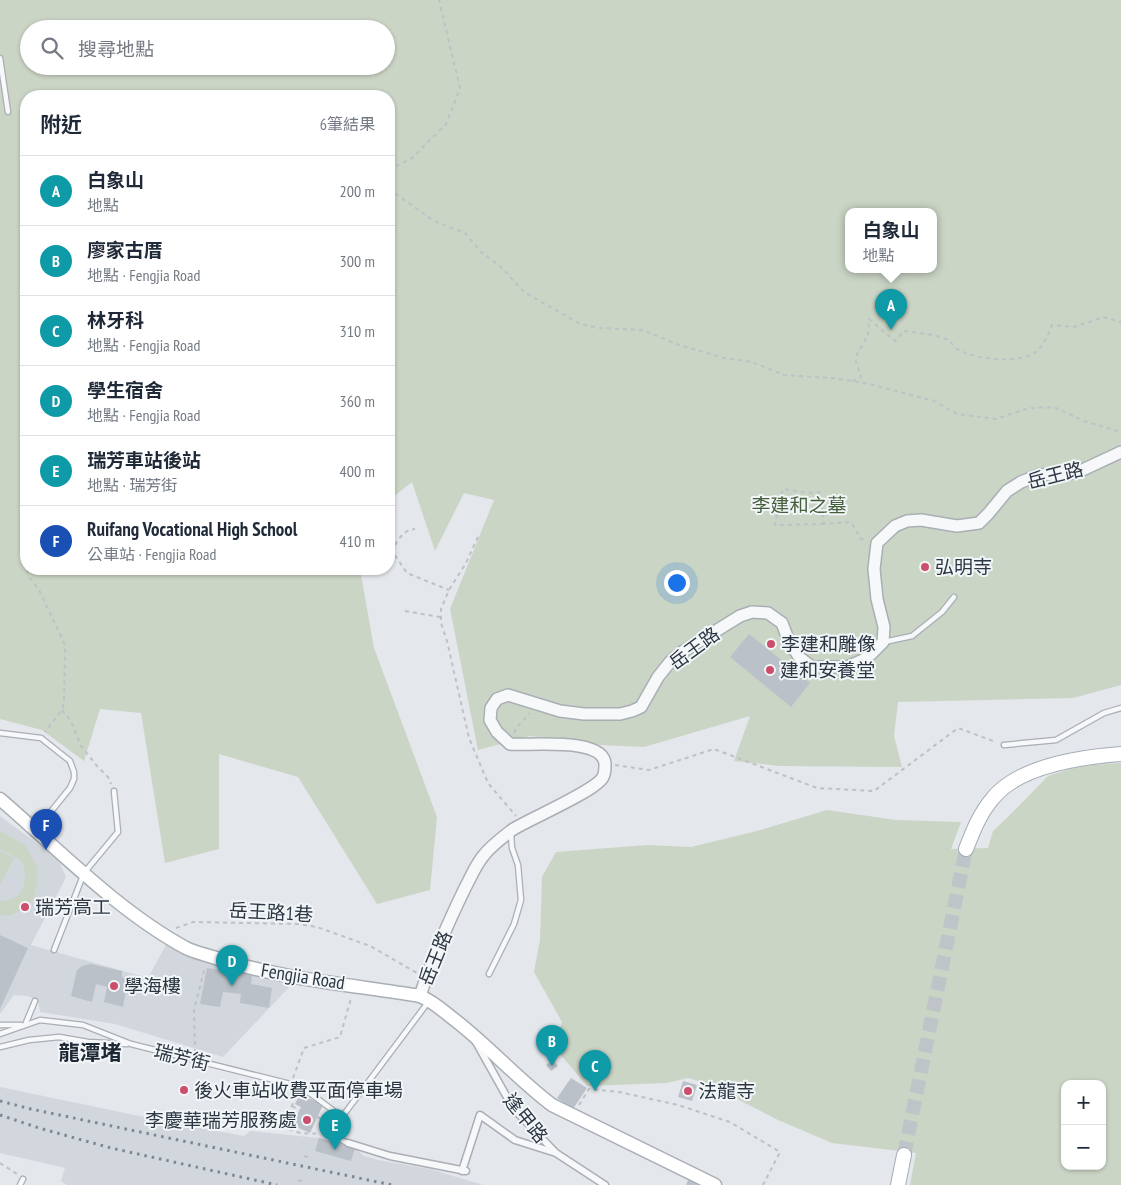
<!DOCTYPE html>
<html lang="zh-TW">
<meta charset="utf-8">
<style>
body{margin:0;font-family:"PT Sans Narrow","Noto Sans TC",sans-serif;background:#f2f2f3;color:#1f2937}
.controls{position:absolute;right:15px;bottom:15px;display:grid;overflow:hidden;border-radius:10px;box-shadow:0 1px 4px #0004}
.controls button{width:45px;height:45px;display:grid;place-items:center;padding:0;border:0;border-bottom:1px solid #e0e1e3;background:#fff;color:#1f2937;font:25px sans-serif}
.you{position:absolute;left:676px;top:582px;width:18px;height:18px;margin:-12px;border:4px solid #fff;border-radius:50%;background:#1a73e8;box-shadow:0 0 0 8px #1a73e833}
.badge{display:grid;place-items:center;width:32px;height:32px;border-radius:50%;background:#0b8043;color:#fff;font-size:16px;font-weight:700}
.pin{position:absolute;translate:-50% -41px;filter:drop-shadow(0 1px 2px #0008)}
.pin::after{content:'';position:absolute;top:26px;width:18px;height:15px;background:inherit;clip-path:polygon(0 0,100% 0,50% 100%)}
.popup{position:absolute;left:845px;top:208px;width:92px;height:65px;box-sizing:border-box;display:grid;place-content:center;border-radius:10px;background:#fff;filter:drop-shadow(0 1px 4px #0005);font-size:16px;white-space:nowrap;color:#747a83}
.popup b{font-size:19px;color:#1f2937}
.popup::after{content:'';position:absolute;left:50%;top:100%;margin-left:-10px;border:10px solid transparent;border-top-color:#fff}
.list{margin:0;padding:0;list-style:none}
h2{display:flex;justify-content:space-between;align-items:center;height:65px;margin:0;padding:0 20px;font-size:21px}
h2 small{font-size:16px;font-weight:400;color:#747a83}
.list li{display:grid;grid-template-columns:32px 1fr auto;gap:15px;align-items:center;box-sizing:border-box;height:70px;padding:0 20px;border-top:1px solid #e0e1e3}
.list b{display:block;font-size:19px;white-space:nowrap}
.list p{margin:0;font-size:16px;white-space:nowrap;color:#747a83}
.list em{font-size:16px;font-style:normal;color:#747a83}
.icon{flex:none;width:28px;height:28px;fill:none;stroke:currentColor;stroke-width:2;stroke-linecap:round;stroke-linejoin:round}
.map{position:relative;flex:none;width:1121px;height:1185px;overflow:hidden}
.search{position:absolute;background:#fff;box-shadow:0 1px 4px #0004;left:20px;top:20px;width:375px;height:55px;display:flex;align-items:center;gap:12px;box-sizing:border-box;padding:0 18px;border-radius:28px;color:#747a83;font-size:19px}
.panel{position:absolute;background:#fff;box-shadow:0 1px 4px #0004;left:20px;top:90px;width:375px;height:485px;border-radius:20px}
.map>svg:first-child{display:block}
.built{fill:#d2d7dd}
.green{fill:#cbd5c5;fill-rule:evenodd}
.building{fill:#bbc1c8}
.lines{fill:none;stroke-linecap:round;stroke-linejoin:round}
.primary-tunnel{stroke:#bfc4c9;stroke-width:14;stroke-dasharray:14 7;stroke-linecap:butt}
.service-casing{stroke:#a9afb5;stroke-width:7}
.pedestrian-casing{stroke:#a9afb5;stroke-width:9}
.tertiary-casing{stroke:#a9afb5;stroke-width:14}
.secondary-casing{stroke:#a9afb5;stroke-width:15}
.primary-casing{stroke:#a3adb7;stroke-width:16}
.path{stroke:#bdc2c6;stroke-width:2;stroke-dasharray:4 4;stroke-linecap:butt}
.service{stroke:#f6f8f9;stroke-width:4.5}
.pedestrian{stroke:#f6f8f9;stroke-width:6}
.tertiary{stroke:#f6f8f9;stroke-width:11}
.secondary{stroke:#fff;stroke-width:12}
.primary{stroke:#fff;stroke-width:14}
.rail{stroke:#7d8894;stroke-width:3;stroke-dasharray:2.5 5;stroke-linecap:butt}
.poi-dot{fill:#cb4e6d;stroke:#f3f6f8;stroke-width:2}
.labels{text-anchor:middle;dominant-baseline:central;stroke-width:4;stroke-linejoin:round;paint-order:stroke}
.street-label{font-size:19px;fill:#2c3743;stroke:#f3f6f8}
.park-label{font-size:19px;fill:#445f39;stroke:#f3f6f8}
.poi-label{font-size:19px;fill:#2c3743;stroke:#f3f6f8;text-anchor:start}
.quarter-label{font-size:21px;font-weight:bold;fill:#1e2734;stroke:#f3f6f8}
</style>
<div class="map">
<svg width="1121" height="1185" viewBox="0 0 1121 1185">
<rect width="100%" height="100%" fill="#e4e7eb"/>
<g class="built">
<path d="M 0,816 L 58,859 L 66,877 L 31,945 L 148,978 L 167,943 L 293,983 L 223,1057 L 115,1024 L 40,1012 L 38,1000 L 27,996 L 14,995 L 0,1014 Z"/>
<path d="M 0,1087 L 168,1122 L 244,1136 L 250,1131 L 319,1138 L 355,1148 L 364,1156 L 378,1160 L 430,1169 L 483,1185 L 67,1185 L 61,1181 L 65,1168 L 0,1153 Z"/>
</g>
<g class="green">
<path d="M 0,0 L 1121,0 L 1121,685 L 1073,698 L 898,702 L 894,736 L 902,767 L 779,766 L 734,761 L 750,716 L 644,747 L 601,745 L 530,736 L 478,750 L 450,609 L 494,500 L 464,493 L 435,551 L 412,482 L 389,500 L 389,96 L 26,96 L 26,569 L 360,569 L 374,648 L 437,817 L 430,890 L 377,904 L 298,777 L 219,754 L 219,849 L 165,863 L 141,713 L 100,709 L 84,761 L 42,730 L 0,719 ZM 29,29 L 386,29 L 386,66 L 29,66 ZM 848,211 L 934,211 L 934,269 L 848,269 Z"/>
<path d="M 1121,763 L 1121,1185 L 910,1185 L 916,1153 L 832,1143 L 778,1120 L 739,1100 L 716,1086 L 688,1078 L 667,1083 L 587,1086 L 555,1048 L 562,1022 L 534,972 L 540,940 L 542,877 L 556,852 L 647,845 L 691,847 L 757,831 L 827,810 L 896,820 L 961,822 L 951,849 L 988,848 L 993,831 L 1013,812 L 1048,776 L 1079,766 ZM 1065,1084 L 1102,1084 L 1102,1166 L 1065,1166 Z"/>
<path d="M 0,831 L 25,845 L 37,867 L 37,883 L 34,899 L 22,910 L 10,916 L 0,915 L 0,901 C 24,901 29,881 22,861 L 0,849 Z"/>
<path d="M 0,851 L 14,858 L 0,885 Z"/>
</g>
<g class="building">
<path d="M 749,634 L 810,683 L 791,707 L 730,657 Z"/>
<path d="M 0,935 L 28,948 L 0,1009 Z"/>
<path d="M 91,964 L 122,971 L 122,977 L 128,980 L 123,1007 L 104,1002 L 107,987 L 96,984 L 92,1002 L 71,996 L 77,970 L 82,966 Z"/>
<path d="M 207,968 L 252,975 L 251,984 L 272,988 L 269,1008 L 240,1003 L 241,994 L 223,992 L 220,1007 L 200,1004 Z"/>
<path d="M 553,1060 L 558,1066 L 551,1071 L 546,1065 Z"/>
<path d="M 571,1078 L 587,1088 L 573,1109 L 557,1098 Z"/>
<path d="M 683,1081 L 697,1085 L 692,1101 L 678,1097 Z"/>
<path d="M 300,1094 L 323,1105 L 310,1133 L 292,1125 L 301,1107 L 295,1104 Z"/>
<path d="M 319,1138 L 355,1148 L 351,1161 L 315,1151 Z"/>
<path d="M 689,1178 L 702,1185 L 686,1185 Z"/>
</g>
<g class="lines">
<path class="primary-tunnel" d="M 904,1155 L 966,849"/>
<defs>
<g id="service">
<path d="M 0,58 L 8,112"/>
<path d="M 884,642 L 912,636 L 942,612 L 954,597"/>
<path d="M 0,733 L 41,738 L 70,761 L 74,772 L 74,779 L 70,788 L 36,830"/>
<path d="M 1004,745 L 1056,740 L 1104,713 L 1121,708"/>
<path d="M 54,950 L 84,873 L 118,832 L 114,791"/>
<path d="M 489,974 L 514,924 L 521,900 L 518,865 L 512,848 L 511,834"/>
<path d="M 0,1025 L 21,1025"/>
<path d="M 25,1025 L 35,1001"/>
<path d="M 0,1034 L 40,1020 L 83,1025 L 131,1044 L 290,1084 L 311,1094 L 342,1117"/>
<path d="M 0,1047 L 29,1040 L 59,1037 L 88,1042 L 127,1044"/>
<path d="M 348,1143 L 327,1134 L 336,1125 L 429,1001"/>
<path d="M 20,1185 L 23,1179"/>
</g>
<g id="pedestrian">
<path d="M 476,1042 L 513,1108 L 556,1153 L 605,1185"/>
<path d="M 348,1143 L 390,1156 L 466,1171"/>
<path d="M 462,1171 L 480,1115 L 515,1140 L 556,1153"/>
</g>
<path id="tertiary" d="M 420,996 C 432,959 448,923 465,888 C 471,877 476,864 484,855 C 491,846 503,837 512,830 C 529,819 596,791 603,777 C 604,775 605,769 605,766 C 607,736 529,746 510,744 L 497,732 L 490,720 L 491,708 L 497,699 L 508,695 L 560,711 L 584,714 L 620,714 L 632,711 L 641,707 L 658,677 L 670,662 L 682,652 L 740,616 L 752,612 L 768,613 L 782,623 L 788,639 L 799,657 L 812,667 L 847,667 L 863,660 L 871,654 L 883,642 L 884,627 L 877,599 L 874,569 L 877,543 L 895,526 L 907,521 L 921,520 L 957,526 L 979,523 L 988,514 L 1007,491 L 1021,482 L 1039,475 L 1076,473 L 1121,452"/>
<path id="secondary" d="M 0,799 C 58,849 119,912 186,948 C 196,953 208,955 219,959 C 283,979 353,985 420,996 C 432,1001 441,1009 451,1017 C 487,1044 516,1078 552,1105 L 715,1185"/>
<g id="primary">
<path d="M 966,849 C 973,831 980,813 993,798 C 1019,766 1082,757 1121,754"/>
<path d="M 898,1185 L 904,1155"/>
</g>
</defs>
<use href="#service" class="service-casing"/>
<use href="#pedestrian" class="pedestrian-casing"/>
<use href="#tertiary" class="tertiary-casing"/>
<use href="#secondary" class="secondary-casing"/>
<use href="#primary" class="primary-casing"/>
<g class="path">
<path d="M 389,170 L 412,158 L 446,124 L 460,88 L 439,0"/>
<path d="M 389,189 L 434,221 L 465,233 L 481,252 L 500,266 L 524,292 L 580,324 L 600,328 L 643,330 L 679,345 L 724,358 L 752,362 L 784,375 L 833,378 L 870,384 L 934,401 L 957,414 L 996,419 L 1029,408 L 1054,407 L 1084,421 L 1121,432"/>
<path d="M 852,381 L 861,377 L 855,358 L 868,335 L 869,319 L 895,341 L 904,331 C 918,333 933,334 946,339 C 952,342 955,349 961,351 C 979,360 1021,364 1037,351 C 1045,344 1048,334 1052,325 L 1074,327 L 1104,317 L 1121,322"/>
<path d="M 824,524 L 775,525 L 783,489 L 809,493 L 819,492 L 824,524 L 851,522 L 861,539 L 865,540"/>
<path d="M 478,537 L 466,563 L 449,590 L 441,609 L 441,623 L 447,641 L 469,738 L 488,783 L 516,816"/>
<path d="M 389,550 L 394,554 L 407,573 L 449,590"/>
<path d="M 391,552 C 397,542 402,530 415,529"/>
<path d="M 27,570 L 29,577 L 39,590 L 65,645 L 64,703 C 62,713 51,723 45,732"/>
<path d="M 405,611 L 440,617"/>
<path d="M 62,710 L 71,721 L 81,746 L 97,766 L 108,777 L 111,784"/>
<path d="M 514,733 L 516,728 L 530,713"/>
<path d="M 615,765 L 649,770 L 714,749 L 817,788 L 874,791 L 958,728 L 996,742"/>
<path d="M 176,928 L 193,922 L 298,924 L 317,927 L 370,946 L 417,973"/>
<path d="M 195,1053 L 194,1010 L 205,967"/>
<path d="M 293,1078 L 304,1048 L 340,1037 L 351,998"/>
<path d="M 296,1096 L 283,1127 L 300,1133 L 320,1134"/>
<path d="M 579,1105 L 589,1089 L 619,1092 L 678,1105 L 730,1122 L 780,1152 L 763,1185"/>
<path d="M 292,1106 L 299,1110"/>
<path d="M 317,1117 L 326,1121"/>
<path d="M 304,1156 L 312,1158"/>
<path d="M 0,1163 L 17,1174"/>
<path d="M 298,1180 L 306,1182"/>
</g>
<use href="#service" class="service"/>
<use href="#pedestrian" class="pedestrian"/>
<use href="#tertiary" class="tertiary"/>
<use href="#secondary" class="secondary"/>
<use href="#primary" class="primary"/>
<g class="rail">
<path d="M 0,1101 L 31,1109 L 392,1185"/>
<path d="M 0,1115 L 39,1128 L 111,1148 L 277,1185"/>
</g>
</g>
<g class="poi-dot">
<circle cx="925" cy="567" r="5"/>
<circle cx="771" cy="644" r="5"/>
<circle cx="770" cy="670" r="5"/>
<circle cx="25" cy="907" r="5"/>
<circle cx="114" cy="986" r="5"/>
<circle cx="184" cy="1090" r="5"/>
<circle cx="688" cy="1091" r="5"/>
<circle cx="307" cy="1120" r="5"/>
</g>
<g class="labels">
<g class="street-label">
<text transform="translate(1055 475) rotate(-14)">岳王路</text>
<text transform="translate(694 648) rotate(-36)">岳王路</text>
<text transform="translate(271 912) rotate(3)">岳王路1巷</text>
<text transform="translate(435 958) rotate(-68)">岳王路</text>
<text transform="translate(303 976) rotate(9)">Fengjia Road</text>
<text transform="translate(182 1057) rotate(14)">瑞芳街</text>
<text transform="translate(526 1118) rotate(51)">逢甲路</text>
</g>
<g class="park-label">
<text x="799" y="505">李建和之墓</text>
</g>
<g class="poi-label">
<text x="935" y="567">弘明寺</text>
<text x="781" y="644">李建和雕像</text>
<text x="780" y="670">建和安養堂</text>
<text x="35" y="907">瑞芳高工</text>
<text x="124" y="986">學海樓</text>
<text x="194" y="1090">後火車站收費平面停車場</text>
<text x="698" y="1091">法龍寺</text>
<text x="297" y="1120" text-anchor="end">李慶華瑞芳服務處</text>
</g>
<g class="quarter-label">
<text x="90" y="1052">龍潭堵</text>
</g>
</g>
</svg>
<div class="controls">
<button>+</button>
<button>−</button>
</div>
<div class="you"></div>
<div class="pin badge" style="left:891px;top:330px;background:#0f9aa8">A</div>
<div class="popup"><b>白象山</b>地點</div>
<div class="pin badge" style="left:552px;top:1066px;background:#0f9aa8">B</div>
<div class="pin badge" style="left:595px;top:1091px;background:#0f9aa8">C</div>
<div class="pin badge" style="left:232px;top:986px;background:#0f9aa8">D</div>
<div class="pin badge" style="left:335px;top:1150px;background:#0f9aa8">E</div>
<div class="pin badge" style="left:46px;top:850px;background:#1a4fb4">F</div>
<div class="search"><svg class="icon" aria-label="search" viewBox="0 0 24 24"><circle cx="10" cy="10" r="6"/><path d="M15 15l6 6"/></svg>搜尋地點</div>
<section class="panel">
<h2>附近<small>6筆結果</small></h2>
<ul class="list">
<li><span class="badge" style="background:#0f9aa8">A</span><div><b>白象山</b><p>地點</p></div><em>200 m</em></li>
<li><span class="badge" style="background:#0f9aa8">B</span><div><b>廖家古厝</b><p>地點 · Fengjia Road</p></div><em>300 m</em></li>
<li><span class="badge" style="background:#0f9aa8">C</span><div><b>林牙科</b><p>地點 · Fengjia Road</p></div><em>310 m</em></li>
<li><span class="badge" style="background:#0f9aa8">D</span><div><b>學生宿舍</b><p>地點 · Fengjia Road</p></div><em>360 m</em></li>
<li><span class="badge" style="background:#0f9aa8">E</span><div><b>瑞芳車站後站</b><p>地點 · 瑞芳街</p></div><em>400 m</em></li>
<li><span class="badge" style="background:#1a4fb4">F</span><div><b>Ruifang Vocational High School</b><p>公車站 · Fengjia Road</p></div><em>410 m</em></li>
</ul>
</section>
</div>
